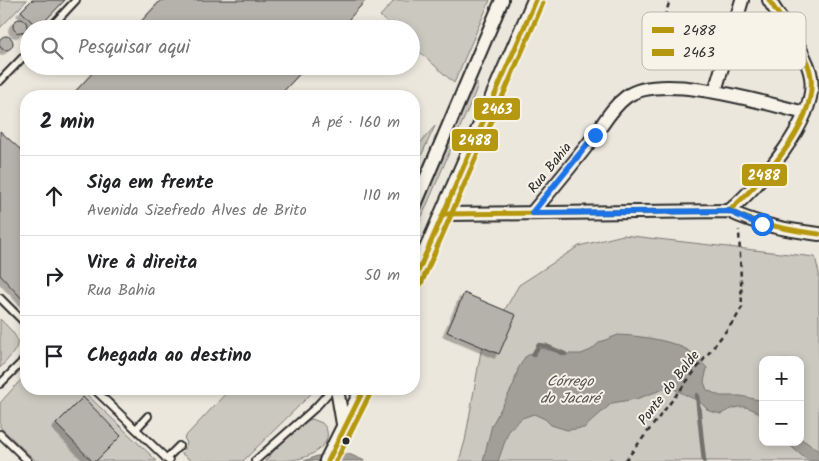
<!DOCTYPE html>
<html lang="pt">
<meta charset="utf-8">
<style>
body{margin:0;font-family:Kalam,sans-serif;background:#f6f6f6;color:#202124}
.controls{position:absolute;right:15px;bottom:15px;display:grid;overflow:hidden;border-radius:10px;box-shadow:0 2px 8px #0003}
.controls button{width:45px;height:45px;display:grid;place-items:center;padding:0;border:0;border-bottom:1px solid #e0e0e0;background:#fff;color:#202124;font:25px sans-serif}
.stop{position:absolute;width:15px;height:15px;margin:-11px;border:4px solid #1a73e8;border-radius:50%;background:#fff}
.stop.end{background:#1a73e8;border-color:#fff;box-shadow:0 1px 5px #0008}
.list{margin:0;padding:0;list-style:none}
h2{display:flex;justify-content:space-between;align-items:center;height:65px;margin:0;padding:0 20px;font-size:21px}
h2 small{font-size:16px;font-weight:400;color:#757577}
.list li{display:grid;grid-template-columns:32px 1fr auto;gap:15px;align-items:center;box-sizing:border-box;height:80px;padding:0 20px;border-top:1px solid #e0e0e0}
.list b{display:block;font-size:19px;white-space:nowrap}
.list p{margin:0;font-size:16px;white-space:nowrap;color:#757577}
.list em{font-size:16px;font-style:normal;color:#757577}
.icon{flex:none;width:28px;height:28px;fill:none;stroke:currentColor;stroke-width:2;stroke-linecap:round;stroke-linejoin:round}
.map{position:relative;flex:none;width:819px;height:461px;overflow:hidden}
.search{position:absolute;background:#fff;box-shadow:0 2px 8px #0003;left:20px;top:20px;width:400px;height:55px;display:flex;align-items:center;gap:12px;box-sizing:border-box;padding:0 18px;border-radius:28px;color:#757577;font-size:19px}
.panel{position:absolute;background:#fff;box-shadow:0 2px 8px #0003;left:20px;top:90px;width:400px;height:305px;border-radius:20px}
.map>svg:first-child{display:block}
.green{fill:#cbc8bf;stroke:#7b7a75;fill-rule:evenodd}
.water{fill:#a29f98;stroke:#72716c}
.lines{fill:none;stroke-linecap:round;stroke-linejoin:round}
.stream{stroke:#72716c;stroke-width:4.5}
.building{fill:#b5b2ab;stroke:#2b2b2b;filter:url(#shadow)}
.service-casing{stroke:#2b2b2b;stroke-width:10}
.minor-casing{stroke:#2b2b2b;stroke-width:16}
.tertiary-casing{stroke:#2b2b2b;stroke-width:20}
.path{stroke:#2b2b2b;stroke-width:2.5;stroke-dasharray:5 4;stroke-linecap:butt}
.service{stroke:#f7f3e8;stroke-width:6}
.minor{stroke:#f7f3e8;stroke-width:12}
.tertiary{stroke:#f7f3e8;stroke-width:16}
.bus-1-casing{stroke:#f7f3e8;stroke-width:9}
.bus-2-casing{stroke:#f7f3e8;stroke-width:9}
.bus-1{stroke:#b5980f;stroke-width:5}
.bus-2{stroke:#b5980f;stroke-width:5}
.route{stroke:#1a73e8;stroke-width:6}
.bus-dot{fill:#2b2b2b;stroke:#f7f3e8;stroke-width:2}
.labels{text-anchor:middle;dominant-baseline:central;stroke-width:4;stroke-linejoin:round;paint-order:stroke}
.street-label{font-size:14px;fill:#2b2b2b;stroke:#f7f3e8}
.water-label{font-size:15px;font-style:italic;fill:#555451;stroke:#f7f3e8}
.key{fill:#f7f3e8;stroke:#bab7af;stroke-width:1}
.key-label{font-size:14px;fill:#2b2b2b}
.line-badge{stroke:#f7f3e8;stroke-width:2}
.badge-label{font-size:14px;text-anchor:middle;font-weight:bold;fill:#fff}
</style>
<div class="map">
<svg width="819" height="461" viewBox="0 0 819 461">
<defs>
<filter id="shadow"><feDropShadow dx="-4.5" dy="4.5" stdDeviation="0" flood-color="#0004"/></filter>
</defs>
<rect width="100%" height="100%" fill="#ebe7dd"/>
<filter id="ink" filterUnits="userSpaceOnUse"><feTurbulence type="fractalNoise" baseFrequency=".02" numOctaves="2"/><feDisplacementMap in="SourceGraphic" scale="10" xChannelSelector="R" yChannelSelector="G"/><feConvolveMatrix kernelMatrix="1 2 1 2 8 2 1 2 1" color-interpolation-filters="sRGB"/></filter>
<g filter="url(#ink)">
<g class="green">
<path d="M 0,0 L 27,0 L 0,28 Z"/>
<path d="M 395,0 L 490,0 L 454,83 L 411,44 L 411,29 L 395,29 L 380,16 Z"/>
<path d="M 477,82 L 477,88 L 414,235 L 414,224 L 472,86 Z"/>
<path d="M 435,126 L 414,171 L 414,150 Z"/>
<path d="M 623,235 L 815,257 L 819,273 L 819,461 L 616,461 L 610,458 L 610,461 L 459,461 L 465,441 L 481,351 L 519,285 L 579,246 ZM 763,360 L 800,360 L 800,442 L 763,442 Z"/>
<path d="M 0,319 C 24,342 22,344 0,368 Z"/>
<path d="M 26,374 L 26,389 L 81,389 L 157,461 L 36,461 L 0,427 L 0,403 Z"/>
<path d="M 230,389 L 316,389 L 243,461 L 192,461 L 182,454 L 187,443 L 184,438 Z"/>
<path d="M 312,419 L 322,423 C 327,428 329,434 326,441 C 313,461 290,461 265,461 C 276,449 297,423 312,419 Z"/>
</g>
<g class="water">
<path d="M 618,335 C 641,336 675,340 694,354 C 699,358 703,364 707,368 L 704,382 L 707,390 L 720,396 L 741,396 L 763,401 L 763,417 C 747,403 738,405 721,414 L 709,411 L 700,402 L 670,387 L 636,399 L 612,403 L 584,428 L 567,430 L 551,425 L 545,419 L 534,414 L 522,418 L 509,430 L 498,461 L 483,461 L 492,425 L 513,386 L 518,369 L 525,357 L 541,348 L 567,354 L 581,354 L 591,350 L 600,342 Z"/>
<path d="M 800,438 L 819,451 L 819,461 L 808,461 L 786,442 L 800,442 Z"/>
<path d="M 338,453 L 349,454 L 365,461 L 304,461 L 317,456 Z"/>
</g>
<g class="lines">
<g class="stream">
<path d="M 533,355 L 539,345 L 546,346 L 565,354"/>
<path d="M 697,395 L 704,461"/>
</g>
</g>
<g class="building">
<path d="M 32,0 L 65,0 L 38,28 L 21,11 Z"/>
<path d="M 161,0 L 366,0 L 340,29 L 134,29 Z"/>
<circle cx="20" cy="26" r="7"/>
<circle cx="6" cy="43" r="7"/>
<path d="M 99,66 L 307,66 L 279,96 L 71,96 Z"/>
<path d="M 0,131 L 21,150 L 26,144 L 26,303 L 0,275 Z"/>
<path d="M 464,293 L 516,315 L 499,354 L 447,332 Z"/>
<path d="M 83,397 L 121,436 L 96,461 L 92,461 L 56,424 Z"/>
</g>
<g class="lines">
<defs>
<g id="service">
<path d="M 49,29 L 76,0"/>
<path d="M 0,81 L 29,51"/>
<path d="M 0,298 L 26,324"/>
<path d="M 0,384 L 26,358"/>
<path d="M 94,389 L 169,461"/>
<path d="M 136,429 L 148,416"/>
<path d="M 0,434 L 28,461"/>
<path d="M 166,459 L 179,446"/>
<path d="M 255,461 L 315,408 L 332,389"/>
</g>
<g id="minor">
<path d="M 715,91 L 742,0"/>
<path d="M 414,207 L 502,0"/>
<path d="M 729,211 C 759,186 818,119 811,77 C 808,55 781,20 769,0"/>
<path d="M 532,213 C 552,189 573,164 592,139 C 603,125 611,108 626,97 C 660,71 764,103 805,113"/>
<path d="M 444,214 L 729,211 C 758,225 787,230 819,234"/>
<path d="M 337,389 L 344,430"/>
</g>
<g id="tertiary">
<path d="M 414,281 L 536,0"/>
<path d="M 328,461 L 364,389"/>
</g>
</defs>
<use href="#service" class="service-casing"/>
<use href="#minor" class="minor-casing"/>
<use href="#tertiary" class="tertiary-casing"/>
<g class="path">
<path d="M 659,34 L 670,0"/>
<path d="M 625,461 L 736,318 L 742,307 L 739,230"/>
</g>
<use href="#service" class="service"/>
<use href="#minor" class="minor"/>
<use href="#tertiary" class="tertiary"/>
<defs>
<g id="bus-1">
<path d="M 729,211 C 762,181 816,125 811,77 C 808,52 782,21 769,0"/>
<path d="M 444,214 L 729,211 C 758,224 788,230 819,234"/>
<path d="M 414,281 L 536,0"/>
<path d="M 328,461 L 364,389"/>
</g>
<g id="bus-2">
<path d="M 421,284 L 543,3"/>
<path d="M 336,461 L 371,392"/>
</g>
</defs>
<use href="#bus-1" class="bus-1-casing"/>
<use href="#bus-2" class="bus-2-casing"/>
<use href="#bus-1" class="bus-1"/>
<use href="#bus-2" class="bus-2"/>
</g>
</g>
<g class="lines" filter="url(#ink)">
<path class="route" d="M 595,135 L 532,213 L 729,211 L 748,220 L 762,224"/>
</g>
<circle class="bus-dot" cx="346" cy="441" r="4.5"/>
<g class="labels">
<g class="street-label">
<text transform="translate(550 168) rotate(-51)">Rua Bahia</text>
<text transform="translate(669 388) rotate(-52)">Ponte do Balde</text>
</g>
<g class="water-label">
<text x="570" y="382">Córrego<tspan x="570" dy="17">do Jacaré</tspan></text>
</g>
</g>
<rect x="642" y="12" width="164" height="58" rx="8" class="key"/>
<rect x="652" y="27" width="22" height="6" fill="#b5980f"/>
<rect x="652" y="49" width="22" height="7" fill="#b5980f"/>
<g class="key-label">
<text x="683" y="35">2488</text>
<text x="683" y="57">2463</text>
</g>
<g class="line-badge">
<rect x="473" y="97" width="48" height="24" rx="5" fill="#b5980f"/>
<rect x="451" y="128" width="48" height="24" rx="5" fill="#b5980f"/>
<rect x="741" y="163" width="47" height="24" rx="5" fill="#b5980f"/>
</g>
<g class="badge-label">
<text x="497" y="114">2463</text>
<text x="475" y="145">2488</text>
<text x="764" y="180">2488</text>
</g>
</svg>
<div class="controls">
<button>+</button>
<button>−</button>
</div>
<div class="stop" style="left:762px;top:224px"></div>
<div class="stop end" style="left:595px;top:135px"></div>
<div class="search"><svg class="icon" aria-label="search" viewBox="0 0 24 24"><circle cx="10" cy="10" r="6"/><path d="M15 15l6 6"/></svg>Pesquisar aqui</div>
<section class="panel">
<h2>2 min<small>A pé · 160 m</small></h2>
<ul class="list">
<li><svg class="icon" aria-label="ahead" viewBox="0 0 24 24"><path d="M12 20V5M6 11l6-6 6 6"/></svg><div><b>Siga em frente</b><p>Avenida Sizefredo Alves de Brito</p></div><em>110 m</em></li>
<li><svg class="icon" aria-label="right" viewBox="0 0 24 24"><path d="M7 20v-9h11M14 6l5 5-5 5"/></svg><div><b>Vire à direita</b><p>Rua Bahia</p></div><em>50 m</em></li>
<li><svg class="icon" aria-label="arrive" viewBox="0 0 24 24"><path d="M6 21V4h12l-3 4 3 4H6"/></svg><div><b>Chegada ao destino</b></div></li>
</ul>
</section>
</div>
